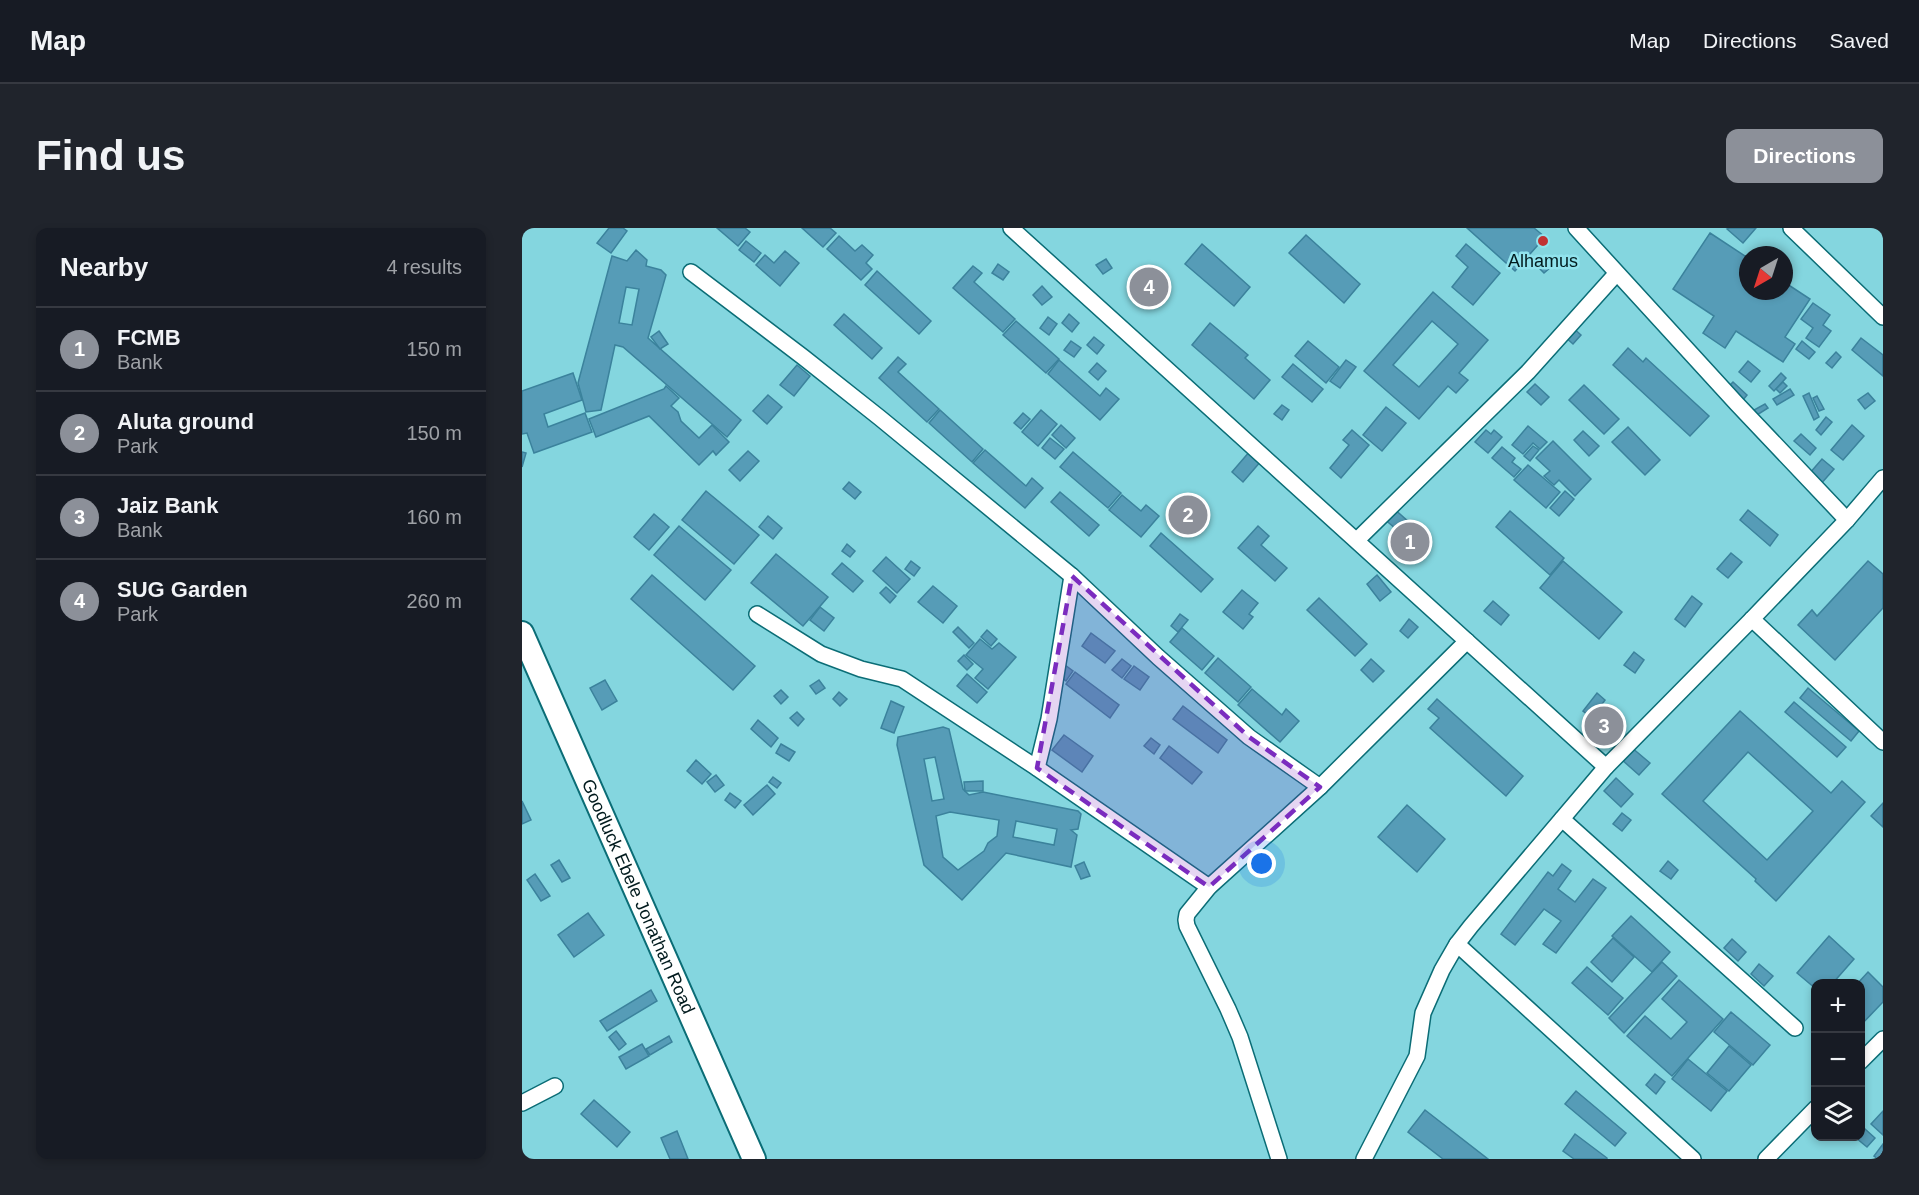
<!DOCTYPE html>
<meta charset="utf-8">
<style>
body{margin:0;font-family:Helvetica,sans-serif;background:#20242c;color:#f1f3f6}
.controls{position:absolute;right:18px;bottom:18px;display:grid;overflow:hidden;border-radius:12px;box-shadow:0 3px 9px #0003}
.controls button{width:54px;height:54px;display:grid;place-items:center;padding:0;border:0;border-bottom:2px solid #363941;background:#171b24;color:#f1f3f6;font:30px sans-serif}
.compass{position:absolute;left:1217px;top:18px;width:54px;height:54px;border-radius:50%;background:#171b24;box-shadow:0 3px 9px #0003;rotate:219deg}
.you{position:absolute;left:740px;top:636px;width:21px;height:21px;margin:-15px;border:4px solid #fff;border-radius:50%;background:#1a73e8;box-shadow:0 0 0 9px #1a73e833}
.badge{display:grid;place-items:center;width:39px;height:39px;border-radius:50%;background:#8c9099;color:#fff;font-size:20px;font-weight:700}
.pin{position:absolute;translate:-50% -50%;border:3px solid #fff;box-shadow:0 2px 6px #0006}
.list{margin:0;padding:0;list-style:none}
h2{display:flex;justify-content:space-between;align-items:center;height:78px;margin:0;padding:0 24px;font-size:26px}
h2 small{font-size:20px;font-weight:400;color:#9ea1a6}
.list li{display:grid;grid-template-columns:39px 1fr auto;gap:18px;align-items:center;box-sizing:border-box;height:84px;padding:0 24px;border-top:2px solid #363941}
.list b{display:block;font-size:22px;white-space:nowrap}
.list p{margin:0;font-size:20px;white-space:nowrap;color:#9ea1a6}
.list em{font-size:20px;font-style:normal;color:#9ea1a6}
.icon{flex:none;width:33px;height:33px;fill:none;stroke:currentColor;stroke-width:2;stroke-linecap:round;stroke-linejoin:round}
.map{position:relative;flex:none;width:1361px;height:931px;overflow:hidden;border-radius:12px}
header{display:flex;align-items:center;gap:36px;box-sizing:border-box;height:84px;padding:0 30px;background:#171b24;border-bottom:2px solid #363941}
header strong{font-size:28px}
nav{display:flex;gap:33px;margin-inline-start:auto;font-size:21px}
.intro{display:flex;align-items:center;justify-content:space-between;box-sizing:border-box;height:144px;padding:0 36px}
h1{margin:0;font-size:42px}
.button{padding:15px 27px;border-radius:12px;background:#8c9099;color:#fff;font-size:21px;font-weight:700}
main{display:flex;gap:36px;padding:0 36px}
aside{flex:1;background:#171b24;border-radius:12px;box-shadow:0 3px 9px #0003}
.map>svg:first-child{display:block}
.building{fill:#569cb7;stroke:#3b829c;stroke-width:1.5;fill-rule:evenodd}
.lines{fill:none;stroke-linecap:round;stroke-linejoin:round}
.street-casing{stroke:#0b6d76;stroke-width:18}
.secondary-casing{stroke:#0b6d76;stroke-width:26}
.street{stroke:#fff;stroke-width:15}
.secondary{stroke:#fff;stroke-width:22}
.marked{fill:#7b2cbf;fill-opacity:0.2;stroke:#7b2cbf;stroke-width:4.5;stroke-dasharray:12 8;stroke-linejoin:round}
.poi-dot{fill:#c13233;stroke:#91e3ed;stroke-width:2}
.labels{text-anchor:middle;dominant-baseline:central;stroke-width:5;stroke-linejoin:round;paint-order:stroke}
.poi-label{font-size:18px;fill:#021b1e;stroke:#91e3ed}
.street-label{font-size:18px;fill:#021b1e;stroke:#91e3ed}
</style>
<header>
<strong>Map</strong>
<nav><a>Map</a><a>Directions</a><a>Saved</a></nav>
</header>
<div class="intro"><h1>Find us</h1><a class="button">Directions</a></div>
<main>
<aside>
<h2>Nearby<small>4 results</small></h2>
<ul class="list">
<li><span class="badge">1</span><div><b>FCMB</b><p>Bank</p></div><em>150 m</em></li>
<li><span class="badge">2</span><div><b>Aluta ground</b><p>Park</p></div><em>150 m</em></li>
<li><span class="badge">3</span><div><b>Jaiz Bank</b><p>Bank</p></div><em>160 m</em></li>
<li><span class="badge">4</span><div><b>SUG Garden</b><p>Park</p></div><em>260 m</em></li>
</ul>
</aside>
<div class="map">
<svg width="1361" height="931" viewBox="0 0 1361 931">
<rect width="100%" height="100%" fill="#84d6df"/>
<g class="building">
<path d="M 87,0 L 101,0 L 105,3 L 89,25 L 75,15 Z"/>
<path d="M 195,0 L 223,0 L 228,4 L 216,18 Z"/>
<path d="M 280,0 L 308,0 L 314,5 L 301,19 Z"/>
<path d="M 945,0 L 1012,0 L 1023,9 L 993,43 Z"/>
<path d="M 1207,0 L 1234,0 L 1221,15 L 1205,1 Z"/>
<path d="M 1188,5 L 1226,30 L 1226,63 L 1262,63 L 1262,54 L 1288,71 L 1263,109 L 1273,116 L 1261,134 L 1214,103 L 1203,120 L 1181,105 L 1192,88 L 1151,61 Z"/>
<path d="M 784,7 L 838,56 L 822,75 L 767,25 Z"/>
<path d="M 317,8 L 333,23 L 340,17 L 351,27 L 344,35 L 350,41 L 339,52 L 305,21 Z"/>
<path d="M 224,13 L 239,25 L 232,34 L 217,22 Z"/>
<path d="M 680,16 L 728,59 L 712,78 L 663,36 Z"/>
<path d="M 944,16 L 978,45 L 951,77 L 930,59 L 946,39 L 934,28 Z"/>
<path d="M 114,22 L 125,32 L 124,38 L 139,42 L 144,47 L 126,110 L 219,192 L 205,209 L 101,119 L 93,117 L 79,182 L 64,184 L 56,155 L 90,28 L 105,33 ZM 104,59 L 117,61 L 110,97 L 97,95 Z"/>
<path d="M 263,23 L 277,35 L 258,58 L 234,37 L 243,27 L 252,35 Z"/>
<path d="M 584,31 L 590,40 L 581,46 L 574,37 Z"/>
<path d="M 1021,31 L 1029,39 L 1022,45 L 1015,38 Z"/>
<path d="M 476,36 L 487,44 L 481,52 L 470,45 Z"/>
<path d="M 451,38 L 460,45 L 452,54 L 493,91 L 481,104 L 431,60 Z"/>
<path d="M 355,43 L 409,93 L 397,106 L 343,57 Z"/>
<path d="M 627,57 L 636,64 L 630,73 L 621,66 Z"/>
<path d="M 520,58 L 530,69 L 520,77 L 511,67 Z"/>
<path d="M 911,64 L 966,112 L 937,145 L 946,152 L 934,165 L 926,158 L 897,191 L 842,143 ZM 910,93 L 936,116 L 897,159 L 871,137 Z"/>
<path d="M 1291,75 L 1308,87 L 1301,97 L 1309,103 L 1297,119 L 1284,110 L 1291,100 L 1279,91 Z"/>
<path d="M 322,86 L 360,120 L 350,131 L 312,97 Z"/>
<path d="M 547,86 L 557,95 L 550,104 L 540,95 Z"/>
<path d="M 526,89 L 535,96 L 527,107 L 518,100 Z"/>
<path d="M 494,93 L 537,131 L 524,145 L 481,107 Z"/>
<path d="M 688,95 L 726,127 L 723,130 L 748,152 L 732,171 L 670,117 Z"/>
<path d="M 1049,98 L 1059,107 L 1051,116 L 1041,107 Z"/>
<path d="M 137,103 L 146,116 L 138,121 L 129,109 Z"/>
<path d="M 572,109 L 582,117 L 575,126 L 565,117 Z"/>
<path d="M 1339,110 L 1361,127 L 1361,148 L 1330,122 Z"/>
<path d="M 549,113 L 559,120 L 552,129 L 542,122 Z"/>
<path d="M 786,113 L 817,139 L 804,155 L 773,128 Z"/>
<path d="M 1280,113 L 1293,124 L 1287,131 L 1274,121 Z"/>
<path d="M 1106,120 L 1121,134 L 1124,130 L 1187,188 L 1168,208 L 1091,137 Z"/>
<path d="M 1314,124 L 1319,129 L 1310,140 L 1304,135 Z"/>
<path d="M 376,129 L 384,136 L 376,144 L 417,181 L 405,194 L 357,150 Z"/>
<path d="M 537,132 L 578,168 L 584,160 L 597,171 L 578,192 L 526,146 Z"/>
<path d="M 824,132 L 834,139 L 818,160 L 808,153 Z"/>
<path d="M 1226,133 L 1238,143 L 1229,154 L 1217,144 Z"/>
<path d="M 575,135 L 584,143 L 576,152 L 567,144 Z"/>
<path d="M 771,136 L 801,161 L 790,174 L 760,149 Z"/>
<path d="M 275,137 L 288,148 L 272,168 L 258,157 Z"/>
<path d="M 51,145 L 60,172 L 22,186 L 26,199 L 63,185 L 70,204 L 12,225 L 5,205 L 0,206 L 0,163 Z"/>
<path d="M 1259,145 L 1264,150 L 1252,163 L 1247,158 Z"/>
<path d="M 1211,154 L 1225,167 L 1221,172 L 1206,159 Z"/>
<path d="M 1261,154 L 1265,158 L 1258,165 L 1254,161 Z"/>
<path d="M 1013,156 L 1027,169 L 1019,177 L 1005,164 Z"/>
<path d="M 1062,157 L 1097,191 L 1082,206 L 1047,172 Z"/>
<path d="M 144,158 L 157,170 L 149,178 L 156,184 L 159,193 L 177,210 L 190,197 L 207,214 L 194,227 L 191,223 L 177,237 L 127,188 L 74,209 L 67,191 L 142,161 Z"/>
<path d="M 1268,161 L 1272,167 L 1255,177 L 1251,171 Z"/>
<path d="M 1287,165 L 1297,189 L 1292,192 L 1281,168 Z"/>
<path d="M 1346,165 L 1353,173 L 1343,181 L 1336,172 Z"/>
<path d="M 246,167 L 260,179 L 245,196 L 231,183 Z"/>
<path d="M 1295,168 L 1302,181 L 1297,183 L 1291,170 Z"/>
<path d="M 1243,176 L 1246,180 L 1235,187 L 1232,182 Z"/>
<path d="M 760,177 L 767,182 L 760,192 L 752,186 Z"/>
<path d="M 864,179 L 884,195 L 860,223 L 841,207 Z"/>
<path d="M 418,182 L 461,221 L 450,234 L 407,195 Z"/>
<path d="M 519,182 L 535,196 L 516,218 L 500,204 Z"/>
<path d="M 501,185 L 508,191 L 499,201 L 492,195 Z"/>
<path d="M 1304,189 L 1310,194 L 1299,207 L 1294,202 Z"/>
<path d="M 539,197 L 553,210 L 544,220 L 530,207 Z"/>
<path d="M 1330,197 L 1342,208 L 1321,232 L 1309,222 Z"/>
<path d="M 1006,198 L 1025,214 L 1018,221 L 1011,215 L 1001,226 L 990,217 Z"/>
<path d="M 1106,199 L 1138,232 L 1123,247 L 1090,214 Z"/>
<path d="M 830,202 L 847,217 L 819,250 L 808,240 L 827,217 L 821,212 Z"/>
<path d="M 964,202 L 969,206 L 972,202 L 980,209 L 966,225 L 953,214 Z"/>
<path d="M 1061,203 L 1077,218 L 1067,228 L 1052,212 Z"/>
<path d="M 1279,206 L 1294,220 L 1288,227 L 1272,213 Z"/>
<path d="M 528,210 L 542,221 L 533,231 L 520,220 Z"/>
<path d="M 1031,213 L 1069,251 L 1053,268 L 1037,252 L 1032,257 L 1022,248 L 1028,243 L 1014,230 Z"/>
<path d="M 1011,218 L 1017,222 L 1008,233 L 1002,228 Z"/>
<path d="M 980,219 L 993,230 L 990,234 L 999,241 L 992,249 L 970,230 Z"/>
<path d="M 463,222 L 504,258 L 510,250 L 521,260 L 503,280 L 451,235 Z"/>
<path d="M 226,223 L 237,233 L 218,253 L 207,242 Z"/>
<path d="M 728,223 L 739,233 L 721,254 L 710,244 Z"/>
<path d="M 0,224 L 4,225 L 0,239 Z"/>
<path d="M 551,224 L 599,265 L 586,280 L 538,239 Z"/>
<path d="M 1300,231 L 1312,241 L 1298,257 L 1287,246 Z"/>
<path d="M 1006,237 L 1038,264 L 1024,280 L 992,252 Z"/>
<path d="M 327,254 L 339,264 L 333,271 L 321,261 Z"/>
<path d="M 184,263 L 237,307 L 212,336 L 160,292 Z"/>
<path d="M 1043,263 L 1052,271 L 1037,288 L 1028,280 Z"/>
<path d="M 538,264 L 577,297 L 567,308 L 529,274 Z"/>
<path d="M 600,267 L 619,283 L 624,277 L 637,288 L 619,309 L 587,282 Z"/>
<path d="M 870,279 L 896,302 L 887,312 L 861,290 Z"/>
<path d="M 1226,282 L 1256,307 L 1248,318 L 1218,292 Z"/>
<path d="M 988,283 L 1042,330 L 1028,347 L 974,299 Z"/>
<path d="M 132,286 L 147,299 L 127,322 L 112,309 Z"/>
<path d="M 246,288 L 260,300 L 251,311 L 237,299 Z"/>
<path d="M 157,298 L 209,342 L 183,372 L 132,327 Z"/>
<path d="M 736,298 L 747,308 L 739,317 L 765,340 L 753,353 L 716,320 Z"/>
<path d="M 639,305 L 691,351 L 679,364 L 628,318 Z"/>
<path d="M 325,316 L 333,323 L 328,329 L 320,323 Z"/>
<path d="M 1209,325 L 1220,334 L 1206,350 L 1195,341 Z"/>
<path d="M 254,326 L 306,369 L 281,398 L 229,355 Z"/>
<path d="M 364,329 L 388,351 L 375,365 L 351,343 Z"/>
<path d="M 389,333 L 398,340 L 392,348 L 383,341 Z"/>
<path d="M 1041,333 L 1100,384 L 1077,411 L 1018,360 Z"/>
<path d="M 1346,333 L 1361,346 L 1361,380 L 1313,432 L 1276,397 L 1290,382 L 1295,388 Z"/>
<path d="M 320,335 L 341,353 L 331,364 L 310,346 Z"/>
<path d="M 130,347 L 233,438 L 211,462 L 109,371 Z"/>
<path d="M 855,347 L 869,364 L 858,373 L 845,356 Z"/>
<path d="M 411,358 L 435,378 L 421,395 L 396,374 Z"/>
<path d="M 364,359 L 374,368 L 368,375 L 358,365 Z"/>
<path d="M 720,362 L 736,375 L 727,386 L 731,389 L 721,401 L 701,384 Z"/>
<path d="M 1170,368 L 1180,376 L 1163,399 L 1153,391 Z"/>
<path d="M 797,370 L 845,416 L 833,428 L 785,382 Z"/>
<path d="M 971,373 L 987,387 L 979,397 L 962,383 Z"/>
<path d="M 298,379 L 312,390 L 302,403 L 288,392 Z"/>
<path d="M 658,386 L 666,392 L 656,404 L 649,398 Z"/>
<path d="M 887,391 L 896,399 L 886,410 L 878,403 Z"/>
<path d="M 436,399 L 452,415 L 447,420 L 431,404 Z"/>
<path d="M 660,400 L 692,428 L 680,442 L 648,414 Z"/>
<path d="M 465,402 L 475,411 L 469,418 L 459,409 Z"/>
<path d="M 569,405 L 593,423 L 583,435 L 560,418 Z"/>
<path d="M 458,411 L 470,421 L 477,415 L 494,429 L 466,461 L 453,450 L 461,441 L 444,427 Z"/>
<path d="M 1112,424 L 1122,432 L 1113,445 L 1102,437 Z"/>
<path d="M 442,427 L 451,436 L 445,442 L 436,433 Z"/>
<path d="M 696,430 L 729,459 L 716,474 L 683,445 Z"/>
<path d="M 600,431 L 609,438 L 600,450 L 590,442 Z"/>
<path d="M 849,431 L 862,443 L 851,454 L 839,442 Z"/>
<path d="M 543,437 L 551,443 L 544,453 L 536,447 Z"/>
<path d="M 612,438 L 627,449 L 618,462 L 602,451 Z"/>
<path d="M 553,444 L 597,477 L 588,490 L 544,456 Z"/>
<path d="M 445,446 L 465,464 L 455,475 L 435,458 Z"/>
<path d="M 83,452 L 95,473 L 80,482 L 68,460 Z"/>
<path d="M 297,452 L 303,460 L 294,466 L 288,458 Z"/>
<path d="M 1286,460 L 1337,503 L 1329,513 L 1278,470 Z"/>
<path d="M 730,461 L 760,487 L 764,481 L 777,493 L 758,514 L 716,477 Z"/>
<path d="M 259,462 L 266,469 L 259,476 L 252,468 Z"/>
<path d="M 317,464 L 325,471 L 318,478 L 311,471 Z"/>
<path d="M 1075,465 L 1083,472 L 1070,490 L 1061,483 Z"/>
<path d="M 915,471 L 1001,548 L 984,568 L 908,500 L 917,490 L 906,481 Z"/>
<path d="M 369,473 L 382,479 L 372,505 L 359,500 Z"/>
<path d="M 1272,474 L 1324,519 L 1315,529 L 1263,484 Z"/>
<path d="M 661,478 L 705,512 L 696,525 L 651,491 Z"/>
<path d="M 1218,483 L 1309,565 L 1320,553 L 1343,574 L 1254,673 L 1233,653 L 1234,651 L 1140,566 ZM 1226,524 L 1291,583 L 1245,632 L 1181,573 Z"/>
<path d="M 275,484 L 282,491 L 276,498 L 268,490 Z"/>
<path d="M 236,492 L 256,510 L 249,519 L 229,501 Z"/>
<path d="M 421,499 L 427,501 L 441,561 L 447,567 L 461,564 L 556,583 L 559,586 L 556,601 L 549,602 L 555,607 L 549,639 L 484,625 L 440,672 L 402,637 L 375,517 L 376,509 ZM 413,529 L 422,571 L 410,573 L 402,531 ZM 428,584 L 477,592 L 475,608 L 466,615 L 462,623 L 436,642 L 421,629 L 414,588 ZM 494,593 L 535,601 L 532,617 L 491,609 Z"/>
<path d="M 542,507 L 571,528 L 560,544 L 530,522 Z"/>
<path d="M 629,510 L 638,517 L 632,526 L 622,518 Z"/>
<path d="M 259,516 L 273,524 L 267,533 L 254,525 Z"/>
<path d="M 647,518 L 680,544 L 670,556 L 638,530 Z"/>
<path d="M 1109,519 L 1128,535 L 1117,547 L 1099,531 Z"/>
<path d="M 174,532 L 189,546 L 180,556 L 165,543 Z"/>
<path d="M 194,547 L 202,557 L 193,564 L 185,554 Z"/>
<path d="M 251,549 L 259,555 L 255,560 L 247,554 Z"/>
<path d="M 1094,550 L 1111,566 L 1099,579 L 1082,563 Z"/>
<path d="M 461,553 L 461,563 L 443,563 L 442,554 Z"/>
<path d="M 245,557 L 253,566 L 231,587 L 222,577 Z"/>
<path d="M 208,565 L 219,573 L 213,580 L 203,572 Z"/>
<path d="M 0,573 L 9,592 L 0,596 Z"/>
<path d="M 1361,575 L 1361,599 L 1349,588 Z"/>
<path d="M 885,577 L 923,611 L 895,644 L 856,609 Z"/>
<path d="M 1100,585 L 1109,592 L 1100,603 L 1091,596 Z"/>
<path d="M 37,632 L 48,650 L 40,654 L 29,637 Z"/>
<path d="M 1146,633 L 1156,642 L 1149,651 L 1138,643 Z"/>
<path d="M 562,634 L 568,648 L 559,651 L 553,638 Z"/>
<path d="M 1040,636 L 1049,643 L 1036,661 L 1053,674 L 1071,651 L 1084,660 L 1034,725 L 1021,716 L 1039,693 L 1022,681 L 993,717 L 979,706 L 1026,644 L 1031,648 Z"/>
<path d="M 13,646 L 28,668 L 19,673 L 5,652 Z"/>
<path d="M 66,685 L 82,707 L 52,729 L 36,707 Z"/>
<path d="M 1109,688 L 1148,724 L 1130,744 L 1090,708 Z"/>
<path d="M 1307,708 L 1332,731 L 1310,756 L 1294,756 L 1294,761 L 1275,745 Z"/>
<path d="M 1091,710 L 1112,729 L 1090,754 L 1069,734 Z"/>
<path d="M 1210,711 L 1224,724 L 1216,733 L 1202,720 Z"/>
<path d="M 1140,734 L 1155,748 L 1102,805 L 1087,790 Z"/>
<path d="M 1237,736 L 1251,748 L 1242,758 L 1229,746 Z"/>
<path d="M 1065,739 L 1101,770 L 1086,787 L 1050,755 Z"/>
<path d="M 1346,744 L 1361,759 L 1361,774 L 1338,798 L 1338,756 L 1335,756 Z"/>
<path d="M 1157,752 L 1201,791 L 1150,848 L 1105,808 L 1123,788 L 1149,811 L 1165,794 L 1140,771 Z"/>
<path d="M 129,762 L 135,773 L 85,803 L 78,793 Z"/>
<path d="M 1209,784 L 1248,817 L 1231,837 L 1192,804 Z"/>
<path d="M 94,803 L 104,816 L 97,822 L 87,809 Z"/>
<path d="M 147,808 L 150,814 L 128,827 L 124,821 Z"/>
<path d="M 120,816 L 127,828 L 104,841 L 97,829 Z"/>
<path d="M 1207,818 L 1229,837 L 1207,863 L 1185,845 Z"/>
<path d="M 1166,831 L 1205,863 L 1189,883 L 1150,851 Z"/>
<path d="M 1133,846 L 1143,854 L 1134,866 L 1124,857 Z"/>
<path d="M 1054,863 L 1104,905 L 1093,918 L 1043,876 Z"/>
<path d="M 72,872 L 108,904 L 95,919 L 59,886 Z"/>
<path d="M 903,882 L 966,931 L 921,931 L 886,904 Z"/>
<path d="M 1361,883 L 1361,907 L 1349,896 Z"/>
<path d="M 1343,901 L 1353,910 L 1345,919 L 1334,910 L 1338,908 L 1338,905 Z"/>
<path d="M 155,903 L 166,931 L 148,931 L 139,910 Z"/>
<path d="M 1053,906 L 1085,930 L 1085,931 L 1052,931 L 1041,923 Z"/>
<path d="M 1361,916 L 1361,931 L 1356,931 L 1352,928 Z"/>
</g>
<g class="lines">
<defs>
<g id="street">
<path d="M 489,0 L 1084,539"/>
<path d="M 1054,0 L 1215,176 L 1325,292"/>
<path d="M 1269,0 L 1361,89"/>
<path d="M 169,44 L 281,129 L 358,190 L 550,348 L 636,429 L 727,509 L 798,559"/>
<path d="M 835,312 L 1006,144 L 1094,46"/>
<path d="M 235,386 L 299,426 L 339,441 L 380,451 L 515,540 L 687,659"/>
<path d="M 1230,391 L 1361,514"/>
<path d="M 515,540 L 527,491 L 550,348"/>
<path d="M 1040,591 L 1273,800"/>
<path d="M 935,716 L 1171,931"/>
<path d="M 1338,834 L 1361,811"/>
<path d="M 0,875 L 33,858"/>
<path d="M 757,931 L 718,809 L 706,781 L 665,698 L 664,692 L 665,686 L 687,659 L 798,559 L 945,413"/>
<path d="M 842,931 L 895,828 L 901,785 L 920,742 L 935,716 L 949,698 L 1084,539 L 1230,391 L 1325,292 L 1361,250"/>
<path d="M 1244,931 L 1294,880"/>
</g>
<g id="secondary">
<path id="s1" d="M 0,405 L 232,931"/>
</g>
</defs>
<use href="#street" class="street-casing"/>
<use href="#secondary" class="secondary-casing"/>
<use href="#street" class="street"/>
<use href="#secondary" class="secondary"/>
</g>
<path class="marked" d="M 550,348 L 727,509 L 798,559 L 687,659 L 515,540 Z"/>
<circle class="poi-dot" cx="1021" cy="13" r="6"/>
<g class="labels">
<g class="poi-label">
<text x="1021" y="33">Alhamus</text>
</g>
<g class="street-label">
<text stroke="none"><textPath href="#s1" startOffset="288">Goodluck Ebele Jonathan Road</textPath></text>
</g>
</g>
</svg>
<div class="controls">
<button>+</button>
<button>−</button>
<button><svg class="icon" aria-label="layers" viewBox="0 0 24 24"><path d="M12 4l9 5-9 5-9-5zM3 14l9 5 9-5"/></svg></button>
</div>
<svg class="compass" viewBox="-18 -18 36 36"><path d="M0-13l5 13h-10z" fill="#e53935"/><path d="M0 13l5-13h-10z" fill="#9ea1a6"/></svg>
<div class="you"></div>
<div class="pin badge" style="left:888px;top:314px">1</div>
<div class="pin badge" style="left:666px;top:287px">2</div>
<div class="pin badge" style="left:1082px;top:498px">3</div>
<div class="pin badge" style="left:627px;top:59px">4</div>
</div>
</main>
